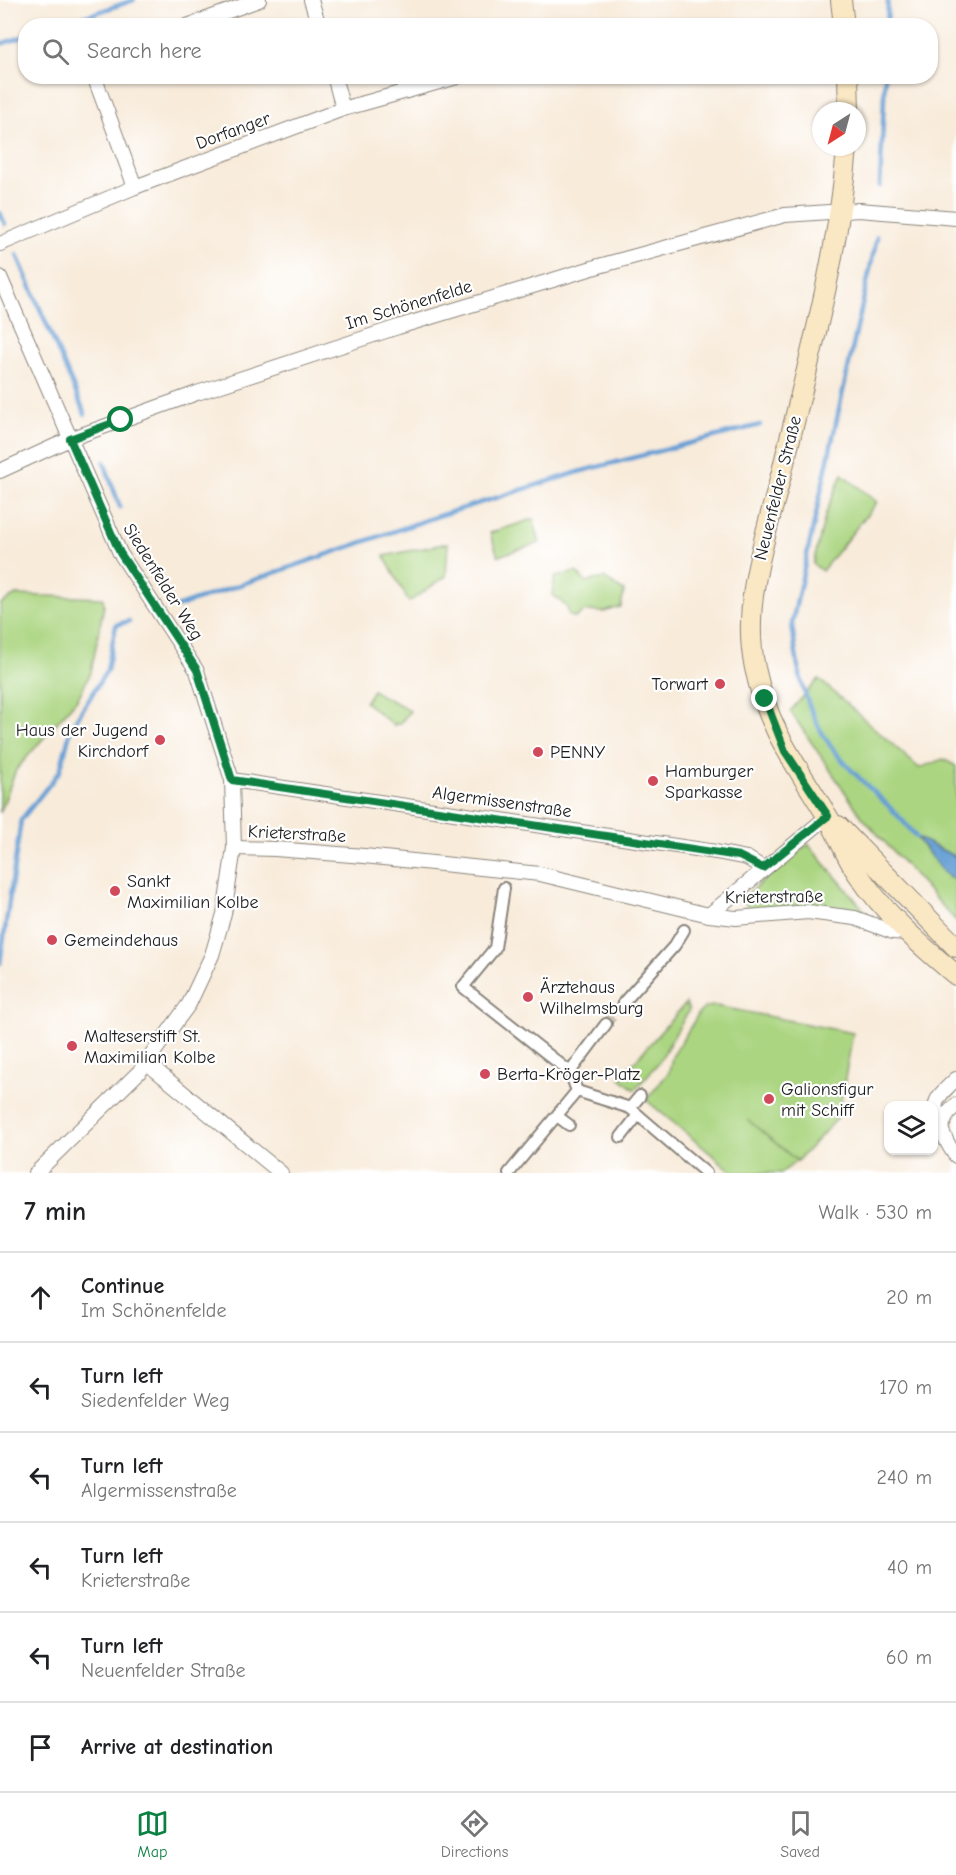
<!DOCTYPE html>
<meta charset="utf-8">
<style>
body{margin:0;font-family:"Comic Neue",sans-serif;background:#f6f6f6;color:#202124}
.controls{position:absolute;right:18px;bottom:18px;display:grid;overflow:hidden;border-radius:12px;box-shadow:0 2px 4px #0004}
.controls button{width:54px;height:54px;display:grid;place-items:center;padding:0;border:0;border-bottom:2px solid #e0e0e0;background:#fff;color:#202124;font:30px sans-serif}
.compass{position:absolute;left:812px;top:102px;width:54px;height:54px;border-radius:50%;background:#fff;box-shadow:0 2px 4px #0004;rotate:216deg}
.stop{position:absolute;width:18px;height:18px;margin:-14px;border:4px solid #0b8043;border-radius:50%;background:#fff}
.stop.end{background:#0b8043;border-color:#fff;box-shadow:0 2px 6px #0008}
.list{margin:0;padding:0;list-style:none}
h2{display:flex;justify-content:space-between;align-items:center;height:78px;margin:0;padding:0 24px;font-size:26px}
h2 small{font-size:20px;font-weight:400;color:#757577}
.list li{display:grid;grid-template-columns:39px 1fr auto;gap:18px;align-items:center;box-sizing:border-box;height:90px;padding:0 24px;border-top:2px solid #e0e0e0}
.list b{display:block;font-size:22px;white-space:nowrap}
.list p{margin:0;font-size:20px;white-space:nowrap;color:#757577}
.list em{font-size:20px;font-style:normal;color:#757577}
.icon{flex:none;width:33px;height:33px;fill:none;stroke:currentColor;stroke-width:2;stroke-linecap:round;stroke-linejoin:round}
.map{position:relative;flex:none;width:956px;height:1173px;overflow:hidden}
.search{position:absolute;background:#fff;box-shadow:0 2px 4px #0004;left:18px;right:18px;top:18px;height:66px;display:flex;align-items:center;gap:15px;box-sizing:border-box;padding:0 21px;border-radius:24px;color:#757577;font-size:22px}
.sheet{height:618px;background:#fff}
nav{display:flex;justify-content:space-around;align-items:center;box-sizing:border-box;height:84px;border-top:2px solid #e0e0e0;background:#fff;font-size:16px;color:#757577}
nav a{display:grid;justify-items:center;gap:3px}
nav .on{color:#0b8043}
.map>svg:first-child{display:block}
.green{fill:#abd581;stroke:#64784e;stroke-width:1.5}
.water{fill:#659ed4;stroke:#405d78;stroke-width:1.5}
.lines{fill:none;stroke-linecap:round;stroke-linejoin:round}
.stream{stroke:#659ed4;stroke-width:4.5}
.pedestrian-tunnel{stroke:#ccc2b4;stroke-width:10;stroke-dasharray:10 5;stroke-linecap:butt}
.pedestrian-casing{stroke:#8a847b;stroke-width:14}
.minor-casing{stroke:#8a847b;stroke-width:16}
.secondary-casing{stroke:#8a847b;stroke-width:22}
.pedestrian{stroke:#fff;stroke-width:10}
.minor{stroke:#fff;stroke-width:14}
.secondary{stroke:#fae7c3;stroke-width:20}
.route{stroke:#0b8043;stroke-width:8}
.poi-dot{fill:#d1495b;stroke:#fff;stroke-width:2}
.labels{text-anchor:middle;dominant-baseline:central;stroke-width:4.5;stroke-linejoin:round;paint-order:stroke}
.street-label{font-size:18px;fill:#1c1c1c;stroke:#fff}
.poi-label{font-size:18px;fill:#1c1c1c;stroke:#fff;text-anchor:start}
</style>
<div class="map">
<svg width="956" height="1173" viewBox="0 0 956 1173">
<rect width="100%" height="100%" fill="#fff"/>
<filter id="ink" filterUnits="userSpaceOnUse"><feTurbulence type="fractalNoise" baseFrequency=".0167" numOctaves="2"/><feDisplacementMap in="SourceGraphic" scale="12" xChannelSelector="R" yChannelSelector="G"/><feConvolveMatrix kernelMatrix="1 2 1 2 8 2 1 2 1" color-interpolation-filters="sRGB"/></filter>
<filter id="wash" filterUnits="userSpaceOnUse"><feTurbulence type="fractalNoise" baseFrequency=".008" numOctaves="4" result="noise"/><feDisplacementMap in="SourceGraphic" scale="24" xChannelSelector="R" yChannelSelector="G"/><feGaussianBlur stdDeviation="1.35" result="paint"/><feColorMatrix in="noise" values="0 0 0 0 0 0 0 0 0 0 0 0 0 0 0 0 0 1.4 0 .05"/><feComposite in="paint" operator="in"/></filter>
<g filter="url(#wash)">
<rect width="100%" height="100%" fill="#f8ebda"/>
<g class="green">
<path d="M 842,474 L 877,502 L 822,571 L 813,564 L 826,513 Z"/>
<path d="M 533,519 L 540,543 L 498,556 L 490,533 Z"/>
<path d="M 448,543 L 446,576 L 409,602 L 384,556 Z"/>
<path d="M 576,572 L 586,582 L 604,578 L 624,591 L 621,607 L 604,612 L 585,611 L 575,618 L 569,615 L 567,607 L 552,594 L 555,577 Z"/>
<path d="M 16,595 L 103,598 L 104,605 L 91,672 L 78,698 L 16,770 L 0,813 L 0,604 Z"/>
<path d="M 819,679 L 919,768 L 943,759 L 956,766 L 956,857 L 917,838 L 943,872 L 956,881 L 956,921 L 862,817 L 790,711 Z"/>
<path d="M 373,690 C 385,699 398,702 410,711 L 399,725 L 396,723 L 394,726 L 365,702 Z"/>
<path d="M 808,844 L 864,910 L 862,915 L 813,905 L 751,910 L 741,899 Z"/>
<path d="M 686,1003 L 689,1010 L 659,1062 L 635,1090 L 620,1078 Z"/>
<path d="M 716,1006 L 853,1033 L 838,1118 L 797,1161 L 748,1120 L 797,1161 L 781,1173 L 734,1173 L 646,1100 L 669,1072 L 672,1057 L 699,1013 L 706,1007 Z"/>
</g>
<path class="water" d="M 916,837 L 956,857 L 956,881 L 943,872 Z"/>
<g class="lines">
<g class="stream">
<path d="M 57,26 L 134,0"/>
<path d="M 887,26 L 888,0"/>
<path d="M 0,44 L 26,36"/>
<path d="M 880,186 L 885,76"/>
<path d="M 0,213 L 5,224"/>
<path d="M 877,237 L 792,623 C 797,674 807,721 842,760 C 866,787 895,808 916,837"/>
<path d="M 17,255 L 85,414"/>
<path d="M 104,462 L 120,507"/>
<path d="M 176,607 L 435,517 L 582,471 L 760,425"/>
<path d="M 0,964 L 21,820 L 60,771 L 71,728 L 107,670 L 116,625 L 129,621"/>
</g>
</g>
</g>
<g filter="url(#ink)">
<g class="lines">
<path class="pedestrian-tunnel" d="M 606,1024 L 624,1002"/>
<defs>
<g id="pedestrian">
<path d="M 504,888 L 495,948 L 463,987 L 570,1072 L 577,1091"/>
<path d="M 624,1002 L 675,945 L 684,930"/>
<path d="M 570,1072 L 606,1024"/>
<path d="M 577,1091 L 630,1108 L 706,1173"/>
<path d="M 630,1108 L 640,1096"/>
<path d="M 557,1116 L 569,1125"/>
<path d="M 621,1137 L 638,1115"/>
<path d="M 509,1173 L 577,1091"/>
</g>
<g id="minor">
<path d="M 311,0 L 319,26"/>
<path d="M 187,26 L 259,0"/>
<path d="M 94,76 L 135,187"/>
<path d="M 334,76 L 343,109"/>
<path d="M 0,244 L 135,187 L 343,109 L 457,77"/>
<path d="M 0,277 L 120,553 L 197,671 L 232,780 L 234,848 L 224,914 L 212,955 L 189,1004 L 140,1071 L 36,1173"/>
<path d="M 0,471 L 70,439 L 197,393 L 398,327 L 599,266 L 785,215 L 859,210 L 956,218"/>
<path d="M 232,780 L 716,852 L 747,858 L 763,868"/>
<path d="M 234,848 L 275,849 L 364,856 L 540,874 L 709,915 L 736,918 L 808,912 L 855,918 L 893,932 L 908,933"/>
<path d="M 709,915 L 828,816"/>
<path d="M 147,1063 L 281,1173"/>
<path d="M 956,1079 C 933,1101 931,1102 942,1131 C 946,1140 949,1148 956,1156"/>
<path d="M 941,1128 L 948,1113 L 956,1105"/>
</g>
<g id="secondary">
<path d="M 841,0 L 844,26"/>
<path d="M 848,76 L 849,111"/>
<path d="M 847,147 C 839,253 809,360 784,463 C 769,528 740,601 755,668 C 768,729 795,763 826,814 C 838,833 845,856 858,874 C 884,913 920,945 956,975"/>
<path d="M 838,826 L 956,947"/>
</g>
</defs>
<use href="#pedestrian" class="pedestrian-casing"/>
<use href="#minor" class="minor-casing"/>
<use href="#secondary" class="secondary-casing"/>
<use href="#pedestrian" class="pedestrian"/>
<use href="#minor" class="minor"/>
<use href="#secondary" class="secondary"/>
</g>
</g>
<g class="lines" filter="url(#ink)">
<path class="route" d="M 121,420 L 70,439 L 120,553 L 197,670 L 232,780 L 739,856 L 763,868 L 828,816 L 785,751 L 765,699"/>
</g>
<g class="poi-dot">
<circle cx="720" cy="684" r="6"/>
<circle cx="160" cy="740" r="6"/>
<circle cx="538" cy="752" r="6"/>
<circle cx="653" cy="781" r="6"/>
<circle cx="115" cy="891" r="6"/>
<circle cx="52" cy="940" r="6"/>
<circle cx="528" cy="997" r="6"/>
<circle cx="72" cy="1046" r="6"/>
<circle cx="485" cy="1074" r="6"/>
<circle cx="769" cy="1099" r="6"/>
</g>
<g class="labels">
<g class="street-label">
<text transform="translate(233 131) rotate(-20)">Dorfanger</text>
<text transform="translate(409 305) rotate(-17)">Im Schönenfelde</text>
<text transform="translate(778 488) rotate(-76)">Neuenfelder Straße</text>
<text transform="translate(163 582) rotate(58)">Siedenfelder Weg</text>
<text transform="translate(502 802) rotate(8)">Algermissenstraße</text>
<text transform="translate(297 834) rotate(3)">Krieterstraße</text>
<text transform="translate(774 897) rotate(-1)">Krieterstraße</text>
</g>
<g class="poi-label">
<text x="708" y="684" text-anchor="end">Torwart</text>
<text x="148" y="730" text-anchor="end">Haus der Jugend<tspan x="148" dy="21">Kirchdorf</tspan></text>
<text x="550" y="752">PENNY</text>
<text x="665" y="771">Hamburger<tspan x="665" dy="21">Sparkasse</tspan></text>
<text x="127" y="881">Sankt<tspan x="127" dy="21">Maximilian Kolbe</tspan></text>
<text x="64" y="940">Gemeindehaus</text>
<text x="540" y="987">Ärztehaus<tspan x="540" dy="21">Wilhelmsburg</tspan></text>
<text x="84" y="1036">Malteserstift St.<tspan x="84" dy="21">Maximilian Kolbe</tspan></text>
<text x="497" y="1074">Berta-Kröger-Platz</text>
<text x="781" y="1089">Galionsfigur<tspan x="781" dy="21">mit Schiff</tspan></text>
</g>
</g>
</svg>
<div class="controls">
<button><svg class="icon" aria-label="layers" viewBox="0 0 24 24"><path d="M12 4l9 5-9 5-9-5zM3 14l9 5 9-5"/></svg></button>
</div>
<svg class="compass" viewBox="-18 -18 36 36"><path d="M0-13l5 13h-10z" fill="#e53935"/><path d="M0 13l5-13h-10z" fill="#757577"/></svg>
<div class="stop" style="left:121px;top:420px"></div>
<div class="stop end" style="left:765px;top:699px"></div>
<div class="search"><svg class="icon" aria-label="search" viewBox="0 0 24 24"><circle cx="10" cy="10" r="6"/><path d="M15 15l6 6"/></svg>Search here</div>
</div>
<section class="sheet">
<h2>7 min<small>Walk · 530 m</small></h2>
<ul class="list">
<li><svg class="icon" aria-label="ahead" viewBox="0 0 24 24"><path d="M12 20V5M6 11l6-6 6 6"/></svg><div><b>Continue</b><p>Im Schönenfelde</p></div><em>20 m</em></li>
<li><svg class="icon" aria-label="left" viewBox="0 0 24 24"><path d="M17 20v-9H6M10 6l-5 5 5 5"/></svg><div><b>Turn left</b><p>Siedenfelder Weg</p></div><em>170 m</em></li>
<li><svg class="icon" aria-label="left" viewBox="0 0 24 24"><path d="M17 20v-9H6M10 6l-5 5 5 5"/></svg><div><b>Turn left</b><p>Algermissenstraße</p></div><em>240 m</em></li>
<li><svg class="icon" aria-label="left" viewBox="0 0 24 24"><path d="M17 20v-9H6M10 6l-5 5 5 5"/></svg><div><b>Turn left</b><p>Krieterstraße</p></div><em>40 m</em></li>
<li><svg class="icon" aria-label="left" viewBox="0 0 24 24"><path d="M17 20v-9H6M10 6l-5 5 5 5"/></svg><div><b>Turn left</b><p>Neuenfelder Straße</p></div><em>60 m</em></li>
<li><svg class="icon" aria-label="arrive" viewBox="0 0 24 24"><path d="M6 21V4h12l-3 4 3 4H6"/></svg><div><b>Arrive at destination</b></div></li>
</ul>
</section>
<nav>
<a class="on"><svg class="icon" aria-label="map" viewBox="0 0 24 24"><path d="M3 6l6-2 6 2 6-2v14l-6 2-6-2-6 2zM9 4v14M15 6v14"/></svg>Map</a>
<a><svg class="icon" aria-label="directions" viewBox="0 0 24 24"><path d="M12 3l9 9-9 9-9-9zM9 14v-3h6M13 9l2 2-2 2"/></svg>Directions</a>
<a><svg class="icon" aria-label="saved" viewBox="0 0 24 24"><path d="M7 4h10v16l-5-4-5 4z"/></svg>Saved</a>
</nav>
